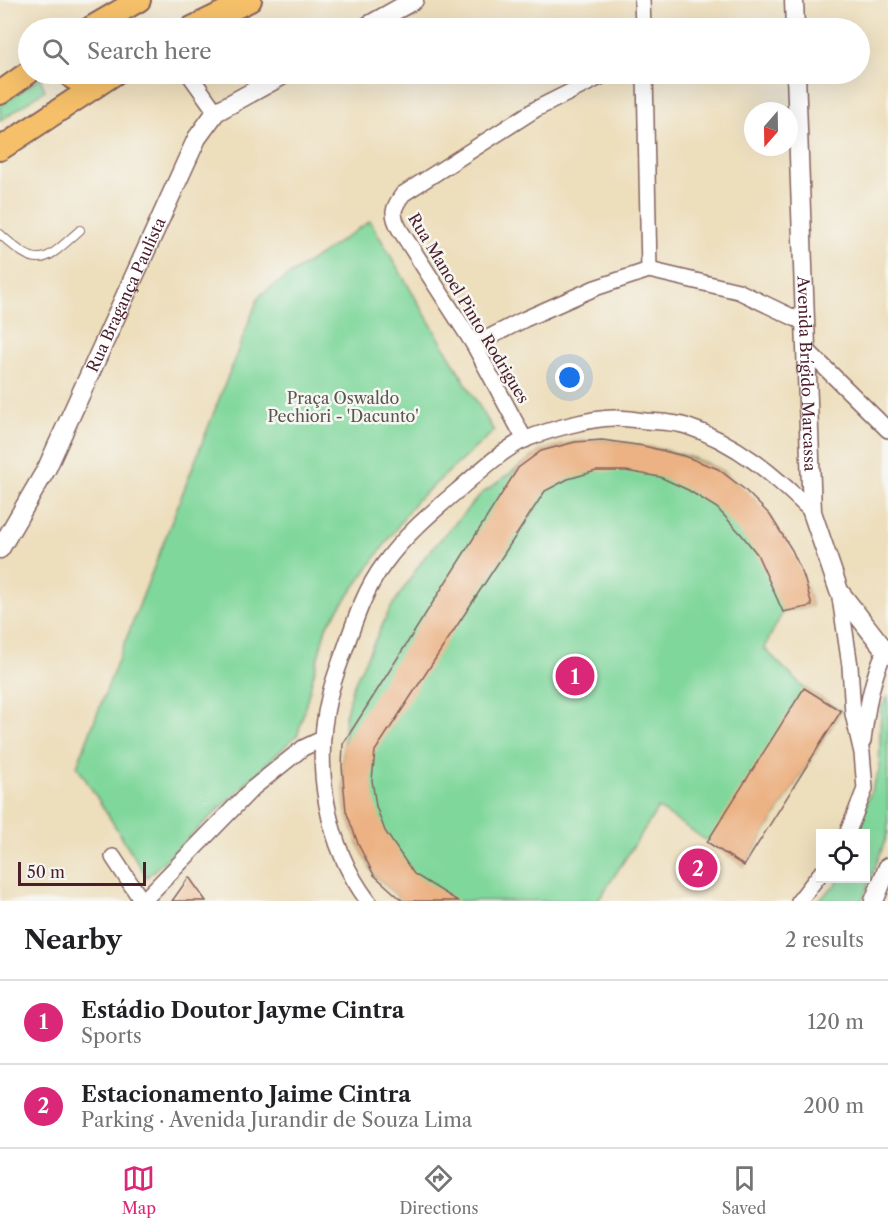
<!DOCTYPE html>
<meta charset="utf-8">
<style>
body{margin:0;font-family:"Libre Caslon Text",serif;background:#f2f2f2;color:#202124}
.controls{position:absolute;right:18px;bottom:18px;display:grid;overflow:hidden;border-radius:0px;box-shadow:0 6px 24px #0002}
.controls button{width:54px;height:54px;display:grid;place-items:center;padding:0;border:0;border-bottom:2px solid #e0e0e0;background:#fff;color:#202124;font:30px sans-serif}
.compass{position:absolute;left:744px;top:102px;width:54px;height:54px;border-radius:50%;background:#fff;box-shadow:0 6px 24px #0002;rotate:200deg}
.scale{position:absolute;left:18px;bottom:15px;width:128px;box-sizing:border-box;padding-left:6px;border:3px solid #4a1f2b;border-top:0;font-size:16px;line-height:21px;white-space:nowrap;color:#4a1f2b;-webkit-text-stroke:4px #f6f6f2;paint-order:stroke}
.you{position:absolute;left:570px;top:378px;width:21px;height:21px;margin:-15px;border:4px solid #fff;border-radius:50%;background:#1a73e8;box-shadow:0 0 0 9px #1a73e833}
.badge{display:grid;place-items:center;width:39px;height:39px;border-radius:50%;background:#db2777;color:#fff;font-size:20px;font-weight:700}
.pin{position:absolute;translate:-50% -50%;border:3px solid #fff;box-shadow:0 2px 6px #0006}
.list{margin:0;padding:0;list-style:none}
h2{display:flex;justify-content:space-between;align-items:center;height:78px;margin:0;padding:0 24px;font-size:26px}
h2 small{font-size:20px;font-weight:400;color:#757577}
.list li{display:grid;grid-template-columns:39px 1fr auto;gap:18px;align-items:center;box-sizing:border-box;height:84px;padding:0 24px;border-top:2px solid #e0e0e0}
.list b{display:block;font-size:22px;white-space:nowrap}
.list p{margin:0;font-size:20px;white-space:nowrap;color:#757577}
.list em{font-size:20px;font-style:normal;color:#757577}
.icon{flex:none;width:33px;height:33px;fill:none;stroke:currentColor;stroke-width:2;stroke-linecap:round;stroke-linejoin:round}
.map{position:relative;flex:none;width:888px;height:901px;overflow:hidden}
.search{position:absolute;background:#fff;box-shadow:0 6px 24px #0002;left:18px;right:18px;top:18px;height:66px;display:flex;align-items:center;gap:15px;box-sizing:border-box;padding:0 21px;border-radius:33px;color:#757577;font-size:22px}
.sheet{height:246px;background:#fff}
nav{display:flex;justify-content:space-around;align-items:center;box-sizing:border-box;height:84px;border-top:2px solid #e0e0e0;background:#fff;font-size:16px;color:#757577}
nav a{display:grid;justify-items:center;gap:3px}
nav .on{color:#db2777}
.map>svg:first-child{display:block}
.green{fill:#80d79b;stroke:#657b63;stroke-width:1.5}
.building{fill:#ecb284}
.lines{fill:none;stroke-linecap:round;stroke-linejoin:round}
.service-casing{stroke:#83625e;stroke-width:10}
.minor-casing{stroke:#83625e;stroke-width:18}
.tertiary-casing{stroke:#83625e;stroke-width:21}
.primary-casing{stroke:#83625e;stroke-width:26}
.service{stroke:#fff;stroke-width:8}
.minor{stroke:#fff;stroke-width:15}
.tertiary{stroke:#fff;stroke-width:18}
.primary{stroke:#f6c06b;stroke-width:22}
.labels{text-anchor:middle;dominant-baseline:central;stroke-width:5;stroke-linejoin:round;paint-order:stroke}
.street-label{font-size:16px;fill:#4a1f2b;stroke:#f6f6f2}
.park-label{font-size:16px;fill:#5a564d;stroke:#f6f6f2}
</style>
<div class="map">
<svg width="888" height="901" viewBox="0 0 888 901">
<rect width="100%" height="100%" fill="#f6f6f2"/>
<filter id="ink" filterUnits="userSpaceOnUse"><feTurbulence type="fractalNoise" baseFrequency=".0167" numOctaves="2"/><feDisplacementMap in="SourceGraphic" scale="12" xChannelSelector="R" yChannelSelector="G"/><feConvolveMatrix kernelMatrix="1 2 1 2 8 2 1 2 1" color-interpolation-filters="sRGB"/></filter>
<filter id="wash" filterUnits="userSpaceOnUse"><feTurbulence type="fractalNoise" baseFrequency=".008" numOctaves="4" result="noise"/><feDisplacementMap in="SourceGraphic" scale="24" xChannelSelector="R" yChannelSelector="G"/><feGaussianBlur stdDeviation="1.35" result="paint"/><feColorMatrix in="noise" values="0 0 0 0 0 0 0 0 0 0 0 0 0 0 0 0 0 1.4 0 .05"/><feComposite in="paint" operator="in"/></filter>
<g filter="url(#wash)">
<rect width="100%" height="100%" fill="#eddebc"/>
<g class="green">
<path d="M 40,78 L 45,90 L 0,121 L 0,106 Z"/>
<path d="M 370,221 L 494,431 L 415,502 L 326,627 L 298,734 L 147,877 L 77,766 L 259,296 Z"/>
<path d="M 602,440 C 638,445 686,451 718,469 C 725,473 731,479 736,483 C 776,515 799,557 812,606 L 783,612 L 764,648 L 804,688 L 841,711 L 744,866 L 658,808 L 598,901 L 403,901 L 374,875 L 359,846 L 346,811 L 342,766 L 345,717 L 352,688 L 390,609 L 424,558 L 480,495 L 541,451 L 575,442 Z"/>
<path d="M 888,697 L 888,833 L 862,901 L 818,901 L 837,883 L 838,879 L 866,878 L 866,834 L 855,833 L 879,770 L 881,708 Z"/>
</g>
<g id="blocks">
<g class="building">
<path d="M 602,440 L 644,446 L 684,456 L 718,469 L 744,489 L 770,515 L 792,550 L 804,577 L 812,606 L 783,612 L 757,554 L 741,534 L 717,508 L 688,490 L 660,477 L 626,471 L 596,471 L 568,479 L 545,491 L 375,751 L 372,780 L 376,806 L 385,831 L 414,874 L 458,901 L 403,901 L 374,875 L 359,846 L 346,811 L 342,766 L 343,744 L 518,468 L 541,451 L 575,442 Z"/>
<path d="M 804,688 L 841,711 L 744,866 L 707,842 Z"/>
<path d="M 189,877 L 206,901 L 172,901 Z"/>
</g>
</g>
</g>
<g filter="url(#ink)">
<use href="#blocks" fill-opacity="0" stroke="#83625e" stroke-width="1.5"/>
<g class="lines">
<defs>
<path id="service" d="M 0,234 C 40,271 44,262 80,230"/>
<g id="minor">
<path d="M 642,0 L 643,28"/>
<path d="M 189,74 L 216,112"/>
<path d="M 645,74 L 649,270"/>
<path d="M 474,345 L 525,319 L 595,288 L 649,270 L 738,291 L 805,323"/>
<path d="M 807,350 L 888,430"/>
<path d="M 525,440 L 474,345 L 400,230 C 391,214 392,209 403,194 L 536,109 L 606,74"/>
<path d="M 839,591 L 850,666 L 853,714 L 862,753 L 865,789 L 847,834"/>
<path d="M 863,741 C 867,709 871,680 885,651"/>
<path d="M 113,857 L 142,901"/>
<path d="M 143,901 L 253,788 L 303,748 L 322,739"/>
<path d="M 368,901 C 326,845 313,765 329,698 C 333,680 340,663 346,646 C 356,617 366,588 384,564 C 404,536 431,513 457,491 C 477,474 503,449 526,439 C 549,430 590,418 614,418 C 625,418 636,420 646,421 C 659,422 674,422 686,426 C 736,442 776,476 812,512"/>
<path d="M 799,901 L 820,874"/>
</g>
<g id="tertiary">
<path d="M 794,0 L 795,28"/>
<path d="M 364,28 L 414,0"/>
<path id="s1" d="M 796,74 L 812,512 L 839,591 L 888,654"/>
<path id="s2" d="M 0,549 L 47,468 L 197,138 L 216,112 L 285,74"/>
<path d="M 874,901 L 888,867"/>
</g>
<g id="primary">
<path d="M 91,28 L 139,0"/>
<path d="M 192,28 L 250,0"/>
<path d="M 70,74 L 73,78 L 92,87"/>
<path d="M 0,93 L 28,73"/>
<path d="M 0,149 L 114,74"/>
</g>
</defs>
<use href="#service" class="service-casing"/>
<use href="#minor" class="minor-casing"/>
<use href="#tertiary" class="tertiary-casing"/>
<use href="#primary" class="primary-casing"/>
<use href="#service" class="service"/>
<use href="#minor" class="minor"/>
<use href="#tertiary" class="tertiary"/>
<use href="#primary" class="primary"/>
</g>
</g>
<g class="labels">
<g class="street-label">
<text stroke="none"><textPath href="#s2" startOffset="284">Rua Bragança Paulista</textPath></text>
<text transform="translate(469 308) rotate(59)">Rua Manoel Pinto Rodrigues</text>
<text stroke="none"><textPath href="#s1" startOffset="300">Avenida Brígido Marcassa</textPath></text>
</g>
<g class="park-label">
<text x="343" y="398">Praça Oswaldo<tspan x="343" dy="18">Pechiori - 'Dacunto'</tspan></text>
</g>
</g>
</svg>
<div class="controls">
<button><svg class="icon" aria-label="locate" viewBox="0 0 24 24"><circle cx="12" cy="12" r="6"/><path d="M12 2v4M12 18v4M2 12h4M18 12h4"/></svg></button>
</div>
<svg class="compass" viewBox="-18 -18 36 36"><path d="M0-13l5 13h-10z" fill="#e53935"/><path d="M0 13l5-13h-10z" fill="#757577"/></svg>
<div class="scale">50 m</div>
<div class="you"></div>
<div class="pin badge" style="left:575px;top:676px">1</div>
<div class="pin badge" style="left:698px;top:868px">2</div>
<div class="search"><svg class="icon" aria-label="search" viewBox="0 0 24 24"><circle cx="10" cy="10" r="6"/><path d="M15 15l6 6"/></svg>Search here</div>
</div>
<section class="sheet">
<h2>Nearby<small>2 results</small></h2>
<ul class="list">
<li><span class="badge">1</span><div><b>Estádio Doutor Jayme Cintra</b><p>Sports</p></div><em>120 m</em></li>
<li><span class="badge">2</span><div><b>Estacionamento Jaime Cintra</b><p>Parking · Avenida Jurandir de Souza Lima</p></div><em>200 m</em></li>
</ul>
</section>
<nav>
<a class="on"><svg class="icon" aria-label="map" viewBox="0 0 24 24"><path d="M3 6l6-2 6 2 6-2v14l-6 2-6-2-6 2zM9 4v14M15 6v14"/></svg>Map</a>
<a><svg class="icon" aria-label="directions" viewBox="0 0 24 24"><path d="M12 3l9 9-9 9-9-9zM9 14v-3h6M13 9l2 2-2 2"/></svg>Directions</a>
<a><svg class="icon" aria-label="saved" viewBox="0 0 24 24"><path d="M7 4h10v16l-5-4-5 4z"/></svg>Saved</a>
</nav>
